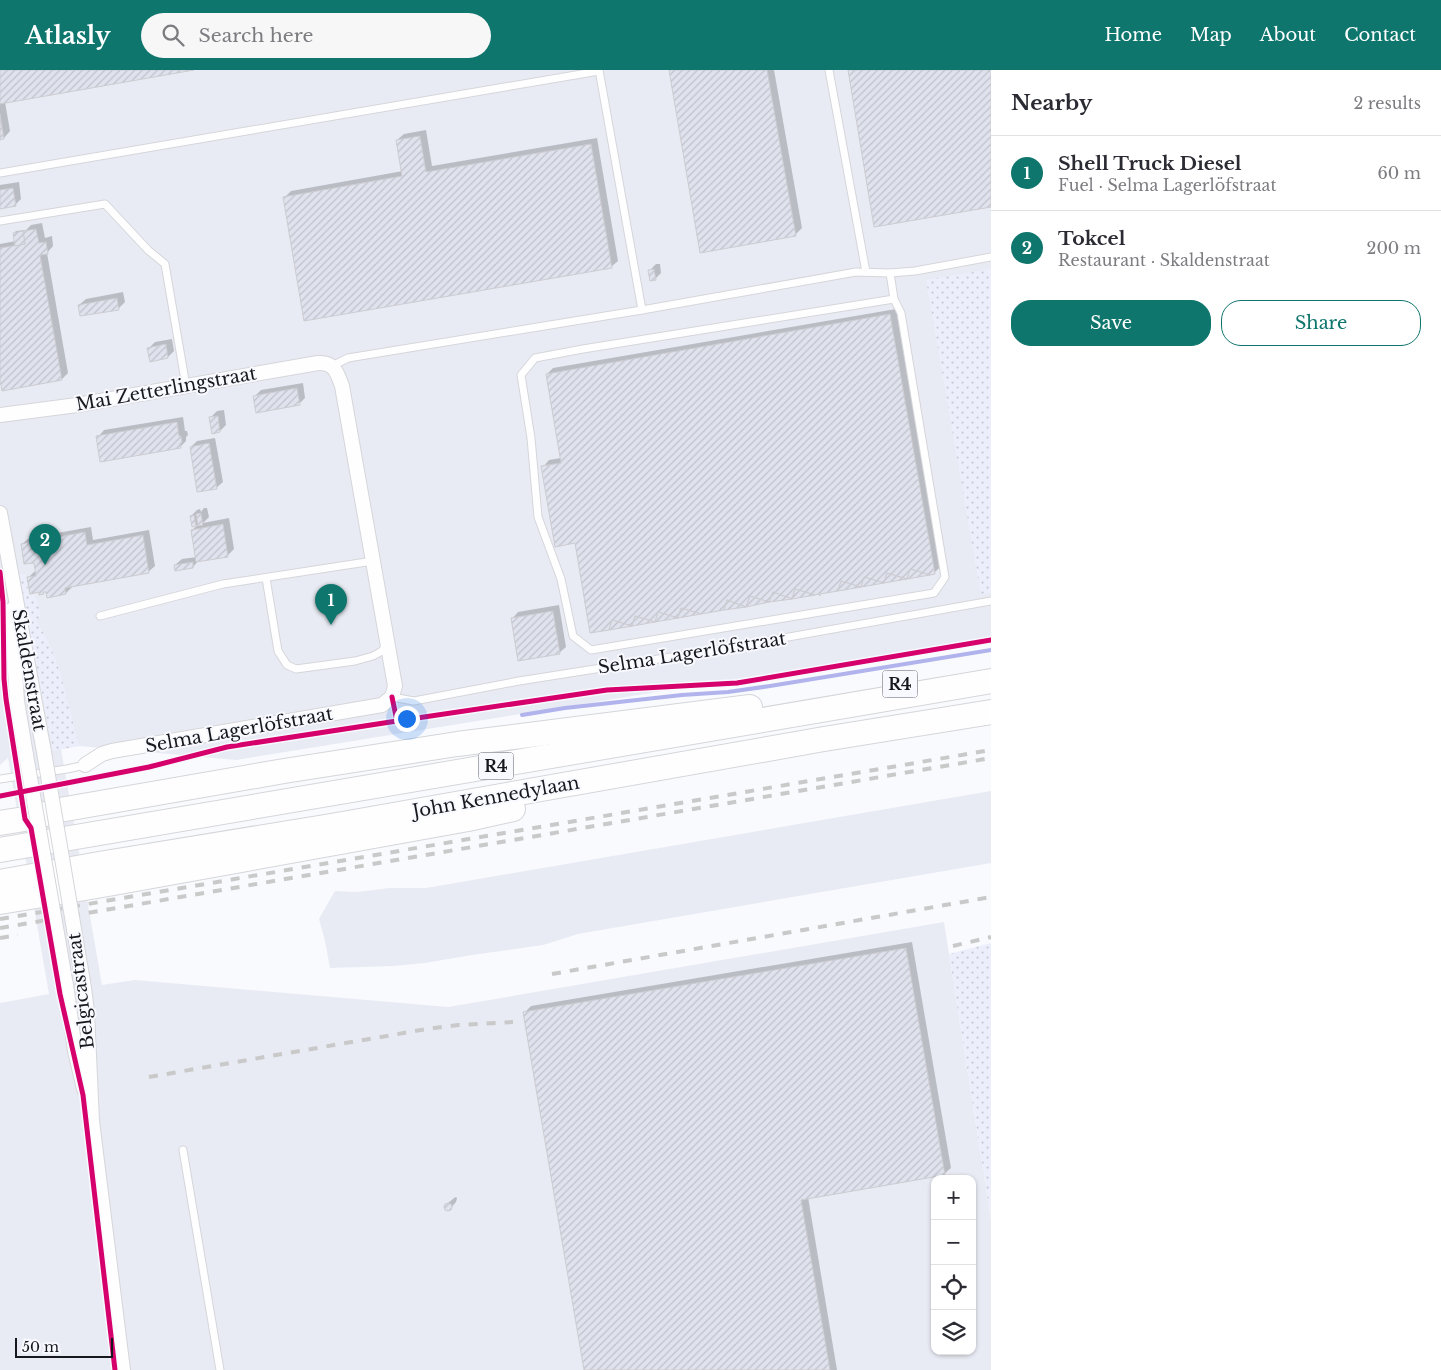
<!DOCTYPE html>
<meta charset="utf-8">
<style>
body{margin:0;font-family:"Libre Baskerville",serif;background:#f7f7f7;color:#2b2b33}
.controls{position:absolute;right:15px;bottom:15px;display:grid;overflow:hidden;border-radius:10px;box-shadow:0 1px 4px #0004}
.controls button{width:45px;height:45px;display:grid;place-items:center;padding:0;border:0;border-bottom:1px solid #e1e1e2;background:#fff;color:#2b2b33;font:25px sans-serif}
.scale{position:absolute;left:15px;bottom:12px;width:98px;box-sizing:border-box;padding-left:5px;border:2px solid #17181d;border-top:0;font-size:14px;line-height:18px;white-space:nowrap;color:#17181d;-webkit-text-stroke:4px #f8f9ff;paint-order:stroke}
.you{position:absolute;left:406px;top:648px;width:18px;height:18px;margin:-12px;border:4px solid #fff;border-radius:50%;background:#1a73e8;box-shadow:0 0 0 8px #1a73e833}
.badge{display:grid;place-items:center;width:32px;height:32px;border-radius:50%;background:#0f766e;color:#fff;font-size:16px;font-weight:700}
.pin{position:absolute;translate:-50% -41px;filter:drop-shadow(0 1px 2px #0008)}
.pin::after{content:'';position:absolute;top:26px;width:18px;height:15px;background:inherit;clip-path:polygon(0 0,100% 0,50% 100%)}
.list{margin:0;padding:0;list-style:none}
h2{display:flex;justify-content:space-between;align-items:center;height:65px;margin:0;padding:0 20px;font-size:21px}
h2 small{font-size:16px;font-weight:400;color:#7c7c81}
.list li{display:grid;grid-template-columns:32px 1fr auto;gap:15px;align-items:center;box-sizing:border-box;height:75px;padding:0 20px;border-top:1px solid #e1e1e2}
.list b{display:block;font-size:19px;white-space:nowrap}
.list p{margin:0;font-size:16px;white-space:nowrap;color:#7c7c81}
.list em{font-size:16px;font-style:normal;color:#7c7c81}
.actions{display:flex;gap:10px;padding:15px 20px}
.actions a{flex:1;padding:11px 0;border:1px solid #0f766e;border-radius:20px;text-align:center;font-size:18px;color:#0f766e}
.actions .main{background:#0f766e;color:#fff}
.icon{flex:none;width:28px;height:28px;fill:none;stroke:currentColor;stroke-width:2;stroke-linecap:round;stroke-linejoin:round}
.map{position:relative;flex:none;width:991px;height:1300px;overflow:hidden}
header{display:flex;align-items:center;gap:30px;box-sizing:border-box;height:70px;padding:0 25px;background:#0f766e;color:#fff}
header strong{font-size:24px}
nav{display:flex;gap:28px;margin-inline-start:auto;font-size:18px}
.search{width:350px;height:45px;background:#f7f7f7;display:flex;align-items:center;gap:12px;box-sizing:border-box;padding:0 18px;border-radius:28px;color:#7c7c81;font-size:19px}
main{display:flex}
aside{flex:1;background:#fff}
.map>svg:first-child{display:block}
.built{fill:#e9ebf4;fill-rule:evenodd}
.grass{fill:url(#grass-dots)}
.shadow{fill:#0003}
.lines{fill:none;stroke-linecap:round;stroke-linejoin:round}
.stream{stroke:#b1b3ec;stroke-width:4}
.building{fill:url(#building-hatch);stroke:#ccccd1}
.service-casing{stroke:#d5d6da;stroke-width:9}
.minor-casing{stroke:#d5d6da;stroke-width:16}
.trunk-casing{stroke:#d5d6da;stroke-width:26}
.service{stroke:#fefeff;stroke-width:7}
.minor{stroke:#fefeff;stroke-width:14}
.trunk{stroke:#fefeff;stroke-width:24}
.rail{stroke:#c9c9c9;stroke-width:4;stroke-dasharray:9 9;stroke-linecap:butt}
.minor-bridge-casing{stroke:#d5d6da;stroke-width:16;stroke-linecap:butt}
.minor-bridge{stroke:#fefeff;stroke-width:14}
.cycleway-casing{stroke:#f8f9ff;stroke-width:8}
.cycleway{stroke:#d6006c;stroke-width:5}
.labels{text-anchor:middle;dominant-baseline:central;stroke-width:4;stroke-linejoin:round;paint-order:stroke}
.shield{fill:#f8f9ff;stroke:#5a5c61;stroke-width:1}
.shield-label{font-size:16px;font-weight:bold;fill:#17181d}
.street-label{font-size:18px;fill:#17181d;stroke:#f8f9ff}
</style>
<header>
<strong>Atlasly</strong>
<div class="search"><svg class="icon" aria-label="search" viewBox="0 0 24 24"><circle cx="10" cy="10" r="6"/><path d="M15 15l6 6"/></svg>Search here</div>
<nav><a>Home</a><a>Map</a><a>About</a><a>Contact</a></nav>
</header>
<main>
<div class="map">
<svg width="991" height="1300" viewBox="0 0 991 1300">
<defs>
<pattern id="grass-dots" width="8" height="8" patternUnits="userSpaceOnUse" patternTransform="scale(1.25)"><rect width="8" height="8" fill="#eceefb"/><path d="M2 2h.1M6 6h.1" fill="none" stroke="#cacbd7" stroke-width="1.8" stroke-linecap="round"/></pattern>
<pattern id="building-hatch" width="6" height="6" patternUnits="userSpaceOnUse" patternTransform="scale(1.25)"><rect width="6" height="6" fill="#e0e2ed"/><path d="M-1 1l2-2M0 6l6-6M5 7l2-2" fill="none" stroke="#bfc1cb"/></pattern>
</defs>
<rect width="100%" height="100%" fill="#f9fafe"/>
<g class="built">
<path d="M 0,0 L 991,0 L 991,568 L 236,690 L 79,676 L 61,679 L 102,915 L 135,910 L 448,937 L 944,852 L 991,1150 L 991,1300 L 0,1300 L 0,933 L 49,924 L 8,688 L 0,695 ZM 935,1109 L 972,1109 L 972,1281 L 935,1281 Z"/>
<path d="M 991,721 L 991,793 L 578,864 L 543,875 L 472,885 L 425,893 L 394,896 L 330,898 L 325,871 L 319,849 L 335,821 L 358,822 L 389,818 L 426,818 Z"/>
</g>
<g class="grass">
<path d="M 991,199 L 991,523 L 981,525 L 926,210 Z"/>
<path d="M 20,504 L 25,504 L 29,526 L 36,525 L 41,547 L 36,551 C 60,585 68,635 79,676 L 53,681 L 40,613 L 33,583 Z"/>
<path d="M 991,873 L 991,1150 L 949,884 Z"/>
</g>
<g class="shadow">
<path d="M 0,0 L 187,0 L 5,32 L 10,61 L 4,68 L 0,69 Z"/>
<path d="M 670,0 L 774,0 L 802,158 L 795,165 Z"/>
<path d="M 426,60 L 432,96 L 597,68 L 618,191 L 611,197 L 285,127 L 291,121 L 403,101 L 397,70 L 404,64 Z"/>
<path d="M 19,112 L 21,129 L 15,135 L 0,138 L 0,115 Z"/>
<path d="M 42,153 L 45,168 L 52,166 L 53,176 L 47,183 L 68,303 L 62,309 L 0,303 L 0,174 L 16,171 L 14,163 L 16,161 L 26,160 L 31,155 Z"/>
<path d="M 656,194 L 660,194 L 661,203 L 655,209 L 650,200 Z"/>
<path d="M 123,222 L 125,232 L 119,238 L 81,245 L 79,235 L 86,229 Z"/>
<path d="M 896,239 L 940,497 L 934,503 L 576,472 L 543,397 L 549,390 L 561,388 L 547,304 L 553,298 Z"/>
<path d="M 172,269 L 174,281 L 168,287 L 149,278 L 155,272 Z"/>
<path d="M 303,313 L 305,328 L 299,334 L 255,326 L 261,320 Z"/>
<path d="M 224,340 L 226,355 L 220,361 L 210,348 L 217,341 Z"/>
<path d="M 183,347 L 185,361 L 187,361 L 188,365 L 186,367 L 186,371 L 180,377 L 98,367 L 104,360 Z"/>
<path d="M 215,368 L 223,412 L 216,418 L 191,377 L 197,371 Z"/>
<path d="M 204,438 L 207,438 L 209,447 L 203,453 L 229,448 L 234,479 L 228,485 L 199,490 L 193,497 L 175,495 L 182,489 L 197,487 L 192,460 L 198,455 L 193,455 L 191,446 L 197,440 L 200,439 L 201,442 Z"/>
<path d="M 91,457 L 93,470 L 149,460 L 155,496 L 148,502 L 72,516 L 72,517 L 66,523 L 47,519 L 43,523 L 28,508 L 34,502 L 37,501 L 35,491 L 22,474 L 29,468 Z"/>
<path d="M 559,535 L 566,577 L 559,583 L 512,549 L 518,542 Z"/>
<path d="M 912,872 L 951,1098 L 944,1104 L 808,1127 L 837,1300 L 585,1300 L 524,943 L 531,936 Z"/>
<path d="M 456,1127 L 457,1128 L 456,1132 L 450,1139 L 446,1138 L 447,1134 L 454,1128 Z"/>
</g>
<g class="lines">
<path class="stream" d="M 522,645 L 565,638 L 682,625 L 728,622 L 770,616 L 991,580"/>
</g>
<g class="building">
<path d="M 0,0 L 194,0 L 0,34 Z"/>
<path d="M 669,0 L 767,0 L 796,166 L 700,183 Z"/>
<path d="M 848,0 L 991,0 L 991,137 L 874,157 Z"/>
<path d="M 0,44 L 4,69 L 0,70 Z"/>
<path d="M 420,66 L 426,102 L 591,74 L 612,198 L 304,251 L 283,127 L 402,106 L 396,70 Z"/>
<path d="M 13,118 L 16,136 L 0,139 L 0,120 Z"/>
<path d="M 36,159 L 39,173 L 46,172 L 48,184 L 40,185 L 62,310 L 2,321 L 0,310 L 0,178 L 25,174 L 23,161 Z"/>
<path d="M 23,161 L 25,174 L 15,176 L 13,163 Z"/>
<path d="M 654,199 L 656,210 L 650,211 L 648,200 Z"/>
<path d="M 117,228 L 119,240 L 80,246 L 78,235 Z"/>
<path d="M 890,244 L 935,504 L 930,505 L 910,499 L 907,509 L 887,503 L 884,513 L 864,507 L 861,517 L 841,511 L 838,521 L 820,524 L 820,526 L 819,524 L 815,525 L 795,519 L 792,529 L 773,522 L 769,532 L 750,526 L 746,537 L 727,530 L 724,540 L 701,544 L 681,538 L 678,548 L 658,542 L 655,552 L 635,546 L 632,556 L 612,550 L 609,560 L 590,563 L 575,473 L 555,477 L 541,396 L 561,393 L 546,304 Z"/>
<path d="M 166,274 L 168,288 L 150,292 L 147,278 Z"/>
<path d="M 297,318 L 300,335 L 256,343 L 253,326 Z"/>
<path d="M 218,346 L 220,362 L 212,364 L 209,347 Z"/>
<path d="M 177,352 L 179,366 L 181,366 L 182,373 L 180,373 L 181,378 L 100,392 L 96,366 Z"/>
<path d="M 209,373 L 217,419 L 197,422 L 190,377 Z"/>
<path d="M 201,443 L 203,455 L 198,456 L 196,444 Z"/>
<path d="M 194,445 L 196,456 L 192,457 L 190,446 Z"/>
<path d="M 223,454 L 228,487 L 196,492 L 191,460 Z"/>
<path d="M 85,462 L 87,475 L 143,465 L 149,503 L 65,518 L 66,524 L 47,528 L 46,522 L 43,522 L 44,524 L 39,525 L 39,522 L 30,524 L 27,507 L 36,506 L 34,493 L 24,494 L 21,474 Z"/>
<path d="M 193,492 L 193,498 L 175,501 L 174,495 Z"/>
<path d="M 910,499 L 930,505 L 907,509 Z"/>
<path d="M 887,503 L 907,509 L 884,513 Z"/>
<path d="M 864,507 L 884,513 L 861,517 Z"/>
<path d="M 841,511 L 861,517 L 838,521 Z"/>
<path d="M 795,519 L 815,525 L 792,529 Z"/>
<path d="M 773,522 L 792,529 L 769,532 Z"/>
<path d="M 750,526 L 769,532 L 746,537 Z"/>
<path d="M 727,530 L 746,537 L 724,540 Z"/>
<path d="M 681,538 L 701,544 L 678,548 Z"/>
<path d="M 553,541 L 560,584 L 518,591 L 511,548 Z"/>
<path d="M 658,542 L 678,548 L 655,552 Z"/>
<path d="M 635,546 L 655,552 L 632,556 Z"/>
<path d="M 612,550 L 632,556 L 609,560 Z"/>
<path d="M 906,878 L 945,1105 L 801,1130 L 830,1300 L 584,1300 L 523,942 Z"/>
<circle cx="448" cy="1137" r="4"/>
</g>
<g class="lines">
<defs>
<g id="service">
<path d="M 599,0 L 642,240"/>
<path d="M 829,0 L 866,202"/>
<path d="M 0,103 L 599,1"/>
<path d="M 0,151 L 105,134 L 148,180 L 165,194 L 186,316"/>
<path d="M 890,203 L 894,229 L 901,243 L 945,507 L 934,523 L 591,580 L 573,566 L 561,509 L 538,447 L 531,368 L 521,305 L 535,288 L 583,279 L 894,229"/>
<path d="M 332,296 L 348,288 L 642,240 L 856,202 L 890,203 L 915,201 L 991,187"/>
<path d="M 266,508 L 278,581 L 287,595 L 296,599 L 355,591 L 373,586 L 382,581 L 386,575"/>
<path d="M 100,546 L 223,514 L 373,491"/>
<path d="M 392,627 L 414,631 L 519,611 L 716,580 L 991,531"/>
<path d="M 0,709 L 67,699 L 85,695"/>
<path d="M 183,1080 L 220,1300"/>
</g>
<g id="minor">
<path d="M 0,345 L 77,335 L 318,293 C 334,292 337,302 342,316 L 395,616 L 392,627 L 382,635 L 112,681 L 102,684 L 85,695"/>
<path d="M 0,443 L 44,682"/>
<path d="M 11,540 L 17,631 L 26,685"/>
<path d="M 84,918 L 87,942 L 92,1051 L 123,1300"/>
<path d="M 67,921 L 75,981 L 84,1019"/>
</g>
<g id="trunk">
<path d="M 0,753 L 37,747 L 54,741 L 284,701 L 457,674 L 750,637"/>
<path d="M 0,780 L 991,611"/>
<path d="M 0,812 L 99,794 L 331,756 L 824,669 L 991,642"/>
<path d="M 0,832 L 97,816 L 468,749 L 513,739"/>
</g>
</defs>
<use href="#service" class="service-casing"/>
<use href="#minor" class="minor-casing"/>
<use href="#trunk" class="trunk-casing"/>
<use href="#service" class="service"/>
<use href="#minor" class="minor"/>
<use href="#trunk" class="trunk"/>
<g class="rail">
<path d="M 0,849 L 991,680"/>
<path d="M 0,858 L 991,688"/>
<path d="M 0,868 L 18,865"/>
<path d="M 953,876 L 991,867"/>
<path d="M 552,904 L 991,827"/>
<path d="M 149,1007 L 427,959 L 458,955 L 513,952"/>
</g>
<defs>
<g id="minor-bridge">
<path d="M 44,682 L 84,918"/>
<path d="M 26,685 L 67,921"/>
</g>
</defs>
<use href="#minor-bridge" class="minor-bridge-casing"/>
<use href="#minor-bridge" class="minor-bridge"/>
<defs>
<g id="cycleway">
<path d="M 0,502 L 3,532 L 4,609 L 6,629 L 25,749 L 31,758 L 60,924 L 83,1025 L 115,1300"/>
<path d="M 392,627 L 397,651 L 607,620 L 737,613 L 991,570"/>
<path d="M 0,726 L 149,697 L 227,677 L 397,651"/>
</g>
</defs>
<use href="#cycleway" class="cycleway-casing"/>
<use href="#cycleway" class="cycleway"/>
</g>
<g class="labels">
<g class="shield">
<rect x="882.5" y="600.5" width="35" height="27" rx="4"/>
<rect x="478.5" y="682.5" width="35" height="27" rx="4"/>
</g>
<g class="shield-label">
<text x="900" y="614">R4</text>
<text x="496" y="696">R4</text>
</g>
<g class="street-label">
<text transform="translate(166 319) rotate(-10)">Mai Zetterlingstraat</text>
<text transform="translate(692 583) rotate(-9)">Selma Lagerlöfstraat</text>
<text transform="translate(29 600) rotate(80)">Skaldenstraat</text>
<text transform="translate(239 660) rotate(-10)">Selma Lagerlöfstraat</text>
<text transform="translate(496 727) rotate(-10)">John Kennedylaan</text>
<text transform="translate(81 921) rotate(-97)">Belgicastraat</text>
</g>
</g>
</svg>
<div class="controls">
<button>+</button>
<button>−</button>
<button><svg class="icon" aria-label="locate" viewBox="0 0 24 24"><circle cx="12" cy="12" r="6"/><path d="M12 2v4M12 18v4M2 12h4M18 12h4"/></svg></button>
<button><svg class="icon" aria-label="layers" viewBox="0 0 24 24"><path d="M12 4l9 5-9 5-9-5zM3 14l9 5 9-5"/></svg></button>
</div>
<div class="scale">50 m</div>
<div class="you"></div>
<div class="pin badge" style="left:331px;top:555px">1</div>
<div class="pin badge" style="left:45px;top:495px">2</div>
</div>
<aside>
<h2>Nearby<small>2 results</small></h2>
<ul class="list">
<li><span class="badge">1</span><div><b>Shell Truck Diesel</b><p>Fuel · Selma Lagerlöfstraat</p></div><em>60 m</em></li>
<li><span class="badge">2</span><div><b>Tokcel</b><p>Restaurant · Skaldenstraat</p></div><em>200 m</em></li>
</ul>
<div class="actions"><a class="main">Save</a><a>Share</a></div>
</aside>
</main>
